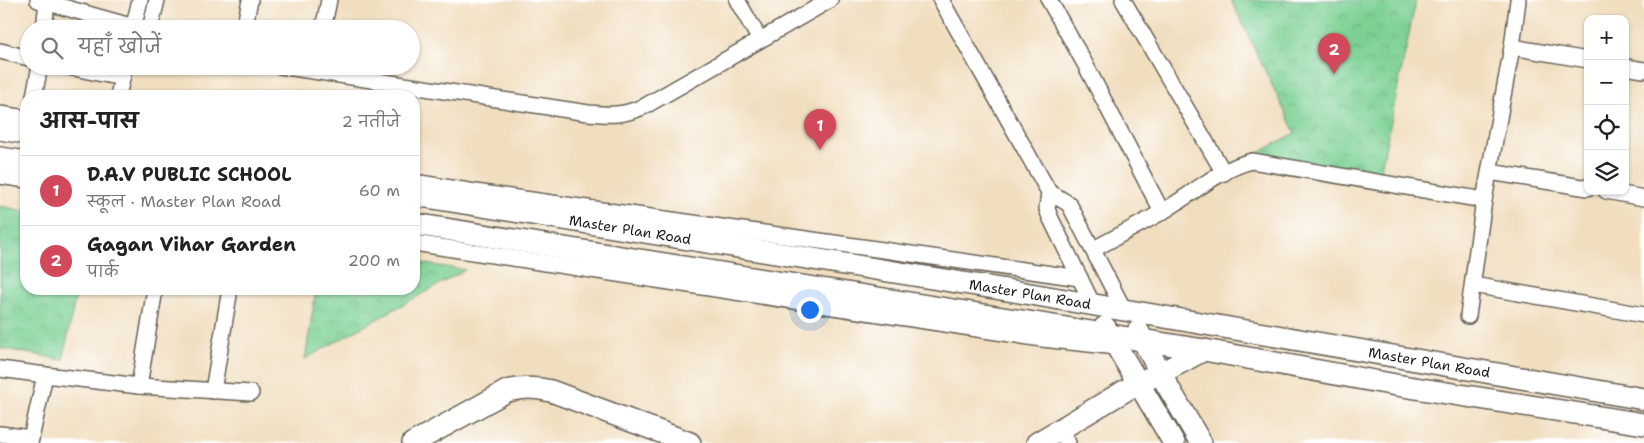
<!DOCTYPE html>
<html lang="hi">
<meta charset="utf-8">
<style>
body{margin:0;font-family:"Shantell Sans","Playpen Sans Deva",sans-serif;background:#f6f6f6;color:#222}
.controls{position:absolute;right:15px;top:15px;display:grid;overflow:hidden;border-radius:10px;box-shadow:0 1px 4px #0004}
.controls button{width:45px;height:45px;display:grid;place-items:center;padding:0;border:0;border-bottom:1px solid #e0e0e0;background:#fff;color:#222;font:25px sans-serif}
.you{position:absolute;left:809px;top:309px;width:18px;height:18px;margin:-12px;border:4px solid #fff;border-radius:50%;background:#1a73e8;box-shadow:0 0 0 8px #1a73e833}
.badge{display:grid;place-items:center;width:32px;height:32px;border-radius:50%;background:#d1495b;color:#fff;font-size:16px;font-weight:700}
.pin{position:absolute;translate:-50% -41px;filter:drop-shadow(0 1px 2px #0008)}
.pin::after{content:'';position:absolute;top:26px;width:18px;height:15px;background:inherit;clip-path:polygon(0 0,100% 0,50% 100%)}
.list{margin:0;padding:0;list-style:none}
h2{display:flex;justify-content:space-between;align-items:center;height:65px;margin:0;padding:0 20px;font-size:21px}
h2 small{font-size:16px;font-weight:400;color:#767676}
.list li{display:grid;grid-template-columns:32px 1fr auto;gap:15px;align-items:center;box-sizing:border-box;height:70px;padding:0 20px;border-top:1px solid #e0e0e0}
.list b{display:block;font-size:19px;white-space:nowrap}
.list p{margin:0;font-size:16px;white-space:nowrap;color:#767676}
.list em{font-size:16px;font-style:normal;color:#767676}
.icon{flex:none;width:28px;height:28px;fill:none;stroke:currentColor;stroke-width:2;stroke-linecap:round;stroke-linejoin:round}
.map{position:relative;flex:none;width:1644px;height:443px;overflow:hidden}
.search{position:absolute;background:#fff;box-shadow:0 1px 4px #0004;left:20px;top:20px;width:400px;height:55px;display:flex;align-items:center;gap:12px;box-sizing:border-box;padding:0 18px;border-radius:28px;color:#767676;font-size:19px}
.panel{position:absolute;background:#fff;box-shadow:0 1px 4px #0004;left:20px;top:90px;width:400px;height:205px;border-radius:20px}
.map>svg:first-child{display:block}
.park{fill:url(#park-crowns);stroke:#4c7658}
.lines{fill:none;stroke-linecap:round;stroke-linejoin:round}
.street-casing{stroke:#676055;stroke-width:18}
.secondary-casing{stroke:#676055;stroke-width:24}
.street{stroke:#fff;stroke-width:15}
.secondary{stroke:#fff;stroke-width:21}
.labels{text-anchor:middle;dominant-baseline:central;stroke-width:4.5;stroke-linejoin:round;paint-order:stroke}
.street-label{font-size:14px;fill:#1c1c1c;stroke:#fff}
</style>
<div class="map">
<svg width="1644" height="443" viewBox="0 0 1644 443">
<defs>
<pattern id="park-crowns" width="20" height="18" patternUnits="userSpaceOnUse" patternTransform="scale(1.25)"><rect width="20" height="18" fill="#7bd094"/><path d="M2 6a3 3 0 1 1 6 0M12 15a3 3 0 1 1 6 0" fill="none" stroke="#6ab27f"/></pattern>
</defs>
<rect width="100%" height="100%" fill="#fff"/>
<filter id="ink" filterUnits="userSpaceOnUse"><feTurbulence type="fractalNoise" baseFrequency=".02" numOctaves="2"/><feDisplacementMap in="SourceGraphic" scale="10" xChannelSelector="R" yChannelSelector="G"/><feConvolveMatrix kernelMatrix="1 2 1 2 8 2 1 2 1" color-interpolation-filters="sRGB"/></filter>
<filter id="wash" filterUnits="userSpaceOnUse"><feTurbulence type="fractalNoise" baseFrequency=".0096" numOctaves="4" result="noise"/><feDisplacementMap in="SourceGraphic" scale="20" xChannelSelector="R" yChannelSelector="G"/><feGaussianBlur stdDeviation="1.12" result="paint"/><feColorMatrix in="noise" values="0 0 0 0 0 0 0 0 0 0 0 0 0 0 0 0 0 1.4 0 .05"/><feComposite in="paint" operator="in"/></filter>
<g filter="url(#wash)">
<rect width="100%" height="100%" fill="#f1debf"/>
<g class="park">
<path d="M 1231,0 L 1416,0 L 1380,174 L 1354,174 L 1251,157 L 1295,133 Z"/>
<path d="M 0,206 L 26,211 L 26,289 L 77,289 L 63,360 L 0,348 Z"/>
<path d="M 414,262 L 465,270 L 305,359 L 316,289 L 414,289 Z"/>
</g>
</g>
<g filter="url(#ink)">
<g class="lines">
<defs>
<g id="street">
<path d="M 38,0 L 134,27"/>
<path d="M 737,0 L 760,40"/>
<path d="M 941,0 L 1049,192 L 1069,204 L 1124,310"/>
<path d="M 1049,0 L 1085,64 L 1162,212"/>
<path d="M 1123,0 L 1224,173"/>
<path d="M 44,29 L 47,2"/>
<path d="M 133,29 L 140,0"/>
<path d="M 150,29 L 157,0"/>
<path d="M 244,29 L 250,0"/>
<path d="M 323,29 L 329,0"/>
<path d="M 1512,47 L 1588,60"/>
<path d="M 0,51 L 29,58"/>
<path d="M 64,66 L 122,78"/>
<path d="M 280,66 L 588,113 C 611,115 623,116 645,106 L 830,0"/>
<path d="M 1625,67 L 1644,70"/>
<path d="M 34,96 L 40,66"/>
<path d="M 118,96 L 125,66"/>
<path d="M 0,114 L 26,118"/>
<path d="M 1490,172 L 1588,188"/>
<path d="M 0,176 L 26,180"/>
<path d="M 414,182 L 475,192 L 1080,278"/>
<path d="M 1606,191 L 1644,198"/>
<path d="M 1049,192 L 1047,209 L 1050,217 L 1093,305"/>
<path d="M 414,243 L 1042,339 L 1117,347"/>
<path d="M 1094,249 C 1116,237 1139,225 1162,212 C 1191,195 1219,169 1252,161 L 1484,200"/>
<path d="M 1473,285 L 1644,315"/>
<path d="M 1468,316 L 1484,200 L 1512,47 L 1518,0"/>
<path d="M 0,369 L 45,375 L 30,443"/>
<path d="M 45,375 L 139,386 L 251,393"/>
<path d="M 139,386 L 155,289"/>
<path d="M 213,391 L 230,289"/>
<path d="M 1060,429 L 1068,443"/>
<path d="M 0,434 L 31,438"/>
</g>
<g id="secondary">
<path d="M 0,129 L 26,133"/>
<path d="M 0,158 L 26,162"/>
<path id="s1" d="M 414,195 L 1013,291 L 1644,399"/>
<path d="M 414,224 L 1204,350 L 1396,385 L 1644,424"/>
<path d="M 1105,327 L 1174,443"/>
<path d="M 1138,331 L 1167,385 L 1201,443"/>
<path d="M 413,443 L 507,391 C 523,387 535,387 551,391 L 690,443"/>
<path d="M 1037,443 L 1138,383 L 1161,373 L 1204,350"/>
</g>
</defs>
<use href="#street" class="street-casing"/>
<use href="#secondary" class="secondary-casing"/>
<use href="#street" class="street"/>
<use href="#secondary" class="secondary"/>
</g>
</g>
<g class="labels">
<g class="street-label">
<text stroke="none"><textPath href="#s1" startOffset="219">Master Plan Road</textPath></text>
<text stroke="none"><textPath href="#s1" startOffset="624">Master Plan Road</textPath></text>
<text stroke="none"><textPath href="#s1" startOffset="1029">Master Plan Road</textPath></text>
</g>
</g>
</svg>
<div class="controls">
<button>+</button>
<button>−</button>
<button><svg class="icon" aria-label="locate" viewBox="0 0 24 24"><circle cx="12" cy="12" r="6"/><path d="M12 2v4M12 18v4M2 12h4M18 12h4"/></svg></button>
<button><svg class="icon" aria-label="layers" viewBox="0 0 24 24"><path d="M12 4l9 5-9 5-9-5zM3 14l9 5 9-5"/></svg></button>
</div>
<div class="you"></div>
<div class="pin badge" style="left:820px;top:150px">1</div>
<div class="pin badge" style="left:1334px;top:74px">2</div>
<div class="search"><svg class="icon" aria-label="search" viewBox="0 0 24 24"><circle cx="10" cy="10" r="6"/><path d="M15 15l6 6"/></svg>यहाँ खोजें</div>
<section class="panel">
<h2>आस-पास<small>2 नतीजे</small></h2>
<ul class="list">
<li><span class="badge">1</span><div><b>D.A.V PUBLIC SCHOOL</b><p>स्कूल · Master Plan Road</p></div><em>60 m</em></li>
<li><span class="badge">2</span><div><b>Gagan Vihar Garden</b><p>पार्क</p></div><em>200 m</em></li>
</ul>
</section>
</div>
